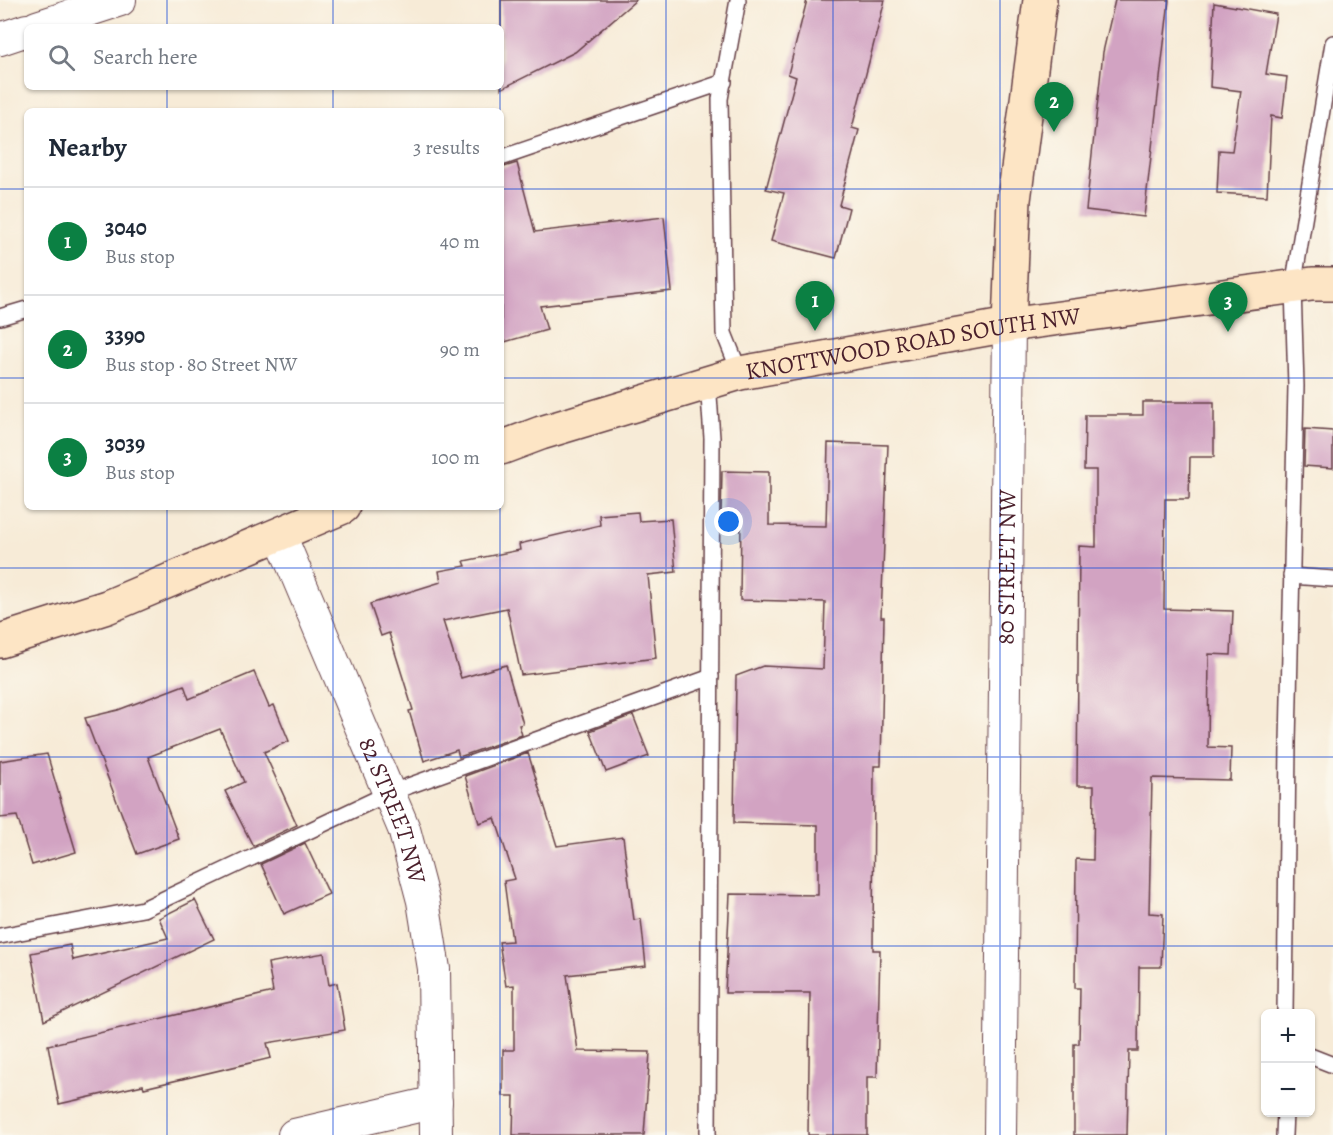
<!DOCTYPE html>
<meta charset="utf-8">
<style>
body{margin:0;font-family:Alegreya,serif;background:#f6f6f7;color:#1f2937}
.controls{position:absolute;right:18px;bottom:18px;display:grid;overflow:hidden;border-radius:9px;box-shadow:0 2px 4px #0004}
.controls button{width:54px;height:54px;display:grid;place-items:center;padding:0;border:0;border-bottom:2px solid #e0e1e3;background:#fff;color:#1f2937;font:30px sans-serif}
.you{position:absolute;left:729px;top:522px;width:21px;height:21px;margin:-15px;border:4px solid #fff;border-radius:50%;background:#1a73e8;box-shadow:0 0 0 9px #1a73e833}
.badge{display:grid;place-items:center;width:39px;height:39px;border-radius:50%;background:#0b8043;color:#fff;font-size:20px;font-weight:700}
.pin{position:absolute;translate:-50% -50px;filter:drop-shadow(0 2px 3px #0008)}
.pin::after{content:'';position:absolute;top:32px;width:21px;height:18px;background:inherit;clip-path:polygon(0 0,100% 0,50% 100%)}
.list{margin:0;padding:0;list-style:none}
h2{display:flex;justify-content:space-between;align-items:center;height:78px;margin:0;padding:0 24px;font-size:26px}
h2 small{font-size:20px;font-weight:400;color:#747a83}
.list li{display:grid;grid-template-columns:39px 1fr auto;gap:18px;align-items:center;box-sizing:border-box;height:108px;padding:0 24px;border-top:2px solid #e0e1e3}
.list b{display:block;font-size:22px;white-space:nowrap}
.list p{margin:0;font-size:20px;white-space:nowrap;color:#747a83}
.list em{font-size:20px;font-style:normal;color:#747a83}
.icon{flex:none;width:33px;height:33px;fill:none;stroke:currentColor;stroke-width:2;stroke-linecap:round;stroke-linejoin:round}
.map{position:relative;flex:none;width:1333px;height:1135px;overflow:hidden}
.search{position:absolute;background:#fff;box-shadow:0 2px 4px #0004;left:24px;top:24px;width:480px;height:66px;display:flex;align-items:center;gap:15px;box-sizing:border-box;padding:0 21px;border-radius:9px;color:#747a83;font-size:22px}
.panel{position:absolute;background:#fff;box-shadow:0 2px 4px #0004;left:24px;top:108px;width:480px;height:402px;border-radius:9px}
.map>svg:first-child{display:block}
.building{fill:#d2a3c2}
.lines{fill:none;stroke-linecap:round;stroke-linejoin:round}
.lane-casing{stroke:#643e45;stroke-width:18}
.street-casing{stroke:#643e45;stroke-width:34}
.secondary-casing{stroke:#643e45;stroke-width:36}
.lane{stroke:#fff;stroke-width:15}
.street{stroke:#fff;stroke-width:32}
.secondary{stroke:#fde5c5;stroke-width:33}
.grid{fill:none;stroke:#1d4ed8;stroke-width:1.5;stroke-opacity:0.55}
.labels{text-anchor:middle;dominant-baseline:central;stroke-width:4.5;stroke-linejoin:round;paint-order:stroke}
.street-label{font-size:24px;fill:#4a1f2b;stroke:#fbf7ec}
</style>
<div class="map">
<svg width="1333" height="1135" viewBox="0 0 1333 1135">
<rect width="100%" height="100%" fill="#fbf7ec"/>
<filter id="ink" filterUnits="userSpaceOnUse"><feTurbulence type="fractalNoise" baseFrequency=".0167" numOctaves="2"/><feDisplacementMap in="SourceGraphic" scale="12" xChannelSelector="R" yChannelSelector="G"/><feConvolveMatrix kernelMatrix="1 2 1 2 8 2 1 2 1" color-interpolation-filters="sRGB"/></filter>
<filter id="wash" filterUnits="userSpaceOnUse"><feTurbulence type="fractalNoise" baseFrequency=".008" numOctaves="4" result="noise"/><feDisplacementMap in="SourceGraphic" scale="24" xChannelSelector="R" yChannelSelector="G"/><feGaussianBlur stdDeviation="1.35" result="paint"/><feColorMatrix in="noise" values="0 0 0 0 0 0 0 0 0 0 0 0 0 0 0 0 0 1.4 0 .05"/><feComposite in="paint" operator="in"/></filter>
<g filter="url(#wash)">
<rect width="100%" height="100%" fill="#f7ebd7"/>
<g id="blocks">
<g class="building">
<path d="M 501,0 L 636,0 L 575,52 L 501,89 Z"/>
<path d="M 807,0 L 885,0 L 852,128 L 859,130 L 839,205 L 849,208 L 836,258 L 771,241 L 784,193 L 766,189 L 796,77 L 788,74 Z"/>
<path d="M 1115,0 L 1169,0 L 1144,217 L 1086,210 L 1103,52 Z"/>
<path d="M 1214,3 L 1276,14 L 1266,74 L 1287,77 L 1282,118 L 1271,116 L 1267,196 L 1217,193 L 1219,150 L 1232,151 L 1241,91 L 1210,87 Z"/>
<path d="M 517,163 L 535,232 L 664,217 L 672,291 L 540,306 L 547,330 L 501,343 L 501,168 Z"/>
<path d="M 1143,402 L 1214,402 L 1214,457 L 1190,457 L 1189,499 L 1165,499 L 1164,609 L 1233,611 L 1231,655 L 1209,654 L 1208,747 L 1231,748 L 1230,780 L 1152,778 L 1149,913 L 1163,914 L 1161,967 L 1139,967 L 1138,1051 L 1129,1051 L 1127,1135 L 1074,1135 L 1074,1044 L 1079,1044 L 1080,988 L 1075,988 L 1076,859 L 1093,860 L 1094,786 L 1077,786 L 1079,546 L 1096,547 L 1096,470 L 1084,470 L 1085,415 L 1143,415 Z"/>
<path d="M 1305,429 L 1333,431 L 1333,468 L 1304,466 Z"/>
<path d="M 828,443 L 888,445 L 881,617 L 884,617 L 881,766 L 874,766 L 873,950 L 880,950 L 877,1077 L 867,1077 L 867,1135 L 808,1135 L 810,993 L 725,993 L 730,894 L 818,895 L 818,825 L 734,823 L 736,676 L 763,666 L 823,669 L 825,602 L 740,600 L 741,518 L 721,517 L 722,471 L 769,472 L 769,525 L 826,526 Z"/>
<path d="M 638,512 L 639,521 L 671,519 L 676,572 L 648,575 L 656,658 L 521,675 L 507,608 L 443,621 L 461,678 L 506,665 L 523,724 L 519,725 L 522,735 L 459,757 L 457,750 L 424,761 L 409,711 L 413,710 L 389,633 L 381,636 L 370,604 L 441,582 L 439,571 L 466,566 L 464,561 L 520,550 L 519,544 L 600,525 L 599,515 Z"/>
<path d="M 254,672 L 269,707 L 274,705 L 289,741 L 264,752 L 297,825 L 253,846 L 225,791 L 244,782 L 220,729 L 148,757 L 179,839 L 137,854 L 85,718 L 118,710 L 184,685 L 189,699 Z"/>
<path d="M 633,715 L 649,756 L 606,772 L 590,731 Z"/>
<path d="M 528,753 L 557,846 L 623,837 L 634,920 L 641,919 L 646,966 L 567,975 L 578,1051 L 650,1052 L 644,1135 L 513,1135 L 514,1096 L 503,1096 L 503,1050 L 514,1050 L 514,985 L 506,986 L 499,942 L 512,941 L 504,881 L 515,879 L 495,818 L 479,823 L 465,776 Z"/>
<path d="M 47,754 L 76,852 L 32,865 L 17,816 L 0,818 L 0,761 Z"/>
<path d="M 305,843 L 329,894 L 284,914 L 261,864 Z"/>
<path d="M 195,900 L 214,939 L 44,1021 L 31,953 L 70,945 L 73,960 L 168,938 L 159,918 Z"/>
<path d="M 324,953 L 329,985 L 337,983 L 345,1030 L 267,1043 L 271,1058 L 144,1088 L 143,1085 L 59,1104 L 48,1045 L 273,992 L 268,963 Z"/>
</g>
</g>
</g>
<g filter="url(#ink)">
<use href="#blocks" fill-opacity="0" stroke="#643e45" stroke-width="1.5"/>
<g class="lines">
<defs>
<g id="lane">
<path d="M 738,0 L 720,99 L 724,333 L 740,373"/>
<path d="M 501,158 L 724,82"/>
<path d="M 0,317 L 27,309"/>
<path d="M 1291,576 L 1333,579"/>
<path d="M 0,936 L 143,909 L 389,793 L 711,677"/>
<path d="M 1285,1014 L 1288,743 L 1296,386 L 1293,287 L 1333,43"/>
<path d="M 1310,1056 L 1333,1065"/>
<path d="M 708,1135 L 712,438 L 708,382"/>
<path d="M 1284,1135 L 1285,1112"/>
</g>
<g id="street">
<path d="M 37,27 L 120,0"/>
<path d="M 0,39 L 27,30"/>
<path id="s1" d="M 280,535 L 404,829 L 423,901 L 434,969 L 436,1135"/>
<path d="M 294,1135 L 436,1102"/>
<path id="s2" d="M 1000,1135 L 1009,325"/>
</g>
<g id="secondary">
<path d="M 1009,325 L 1014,200 L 1040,0"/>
<path id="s3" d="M 501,448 L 541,433 L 740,373 L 1009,325 L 1312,284 L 1333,284"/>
<path d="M 0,641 L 107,607 L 343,507"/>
</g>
</defs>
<use href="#lane" class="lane-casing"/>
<use href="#street" class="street-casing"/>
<use href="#secondary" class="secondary-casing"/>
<use href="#lane" class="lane"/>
<use href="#street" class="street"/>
<use href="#secondary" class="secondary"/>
</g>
</g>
<path class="grid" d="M 167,0 L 167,27M 333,0 L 333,27M 500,0 L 500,27M 666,0 L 666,1135M 833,0 L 833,1135M 1000,0 L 1000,1135M 1166,0 L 1166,1135M 167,87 L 167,111M 333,87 L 333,111M 500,87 L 500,111M 0,189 L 27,189M 501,189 L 1333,189M 0,378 L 27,378M 501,378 L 1333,378M 167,507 L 167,1135M 333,507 L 333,1135M 500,507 L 500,1135M 0,568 L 1333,568M 0,757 L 1333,757M 0,946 L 1333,946"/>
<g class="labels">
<g class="street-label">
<text stroke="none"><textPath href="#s3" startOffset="426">KNOTTWOOD ROAD SOUTH NW</textPath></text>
<text stroke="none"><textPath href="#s2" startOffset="568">80 STREET NW</textPath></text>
<text stroke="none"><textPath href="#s1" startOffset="298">82 STREET NW</textPath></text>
</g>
</g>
</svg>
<div class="controls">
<button>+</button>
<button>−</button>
</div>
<div class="you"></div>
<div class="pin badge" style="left:815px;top:331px">1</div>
<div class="pin badge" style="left:1054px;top:132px">2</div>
<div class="pin badge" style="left:1228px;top:332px">3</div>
<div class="search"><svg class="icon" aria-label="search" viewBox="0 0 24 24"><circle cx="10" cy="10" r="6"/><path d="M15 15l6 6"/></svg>Search here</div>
<section class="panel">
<h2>Nearby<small>3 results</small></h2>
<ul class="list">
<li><span class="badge">1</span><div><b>3040</b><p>Bus stop</p></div><em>40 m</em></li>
<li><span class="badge">2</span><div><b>3390</b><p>Bus stop · 80 Street NW</p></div><em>90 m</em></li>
<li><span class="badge">3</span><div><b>3039</b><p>Bus stop</p></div><em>100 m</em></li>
</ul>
</section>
</div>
